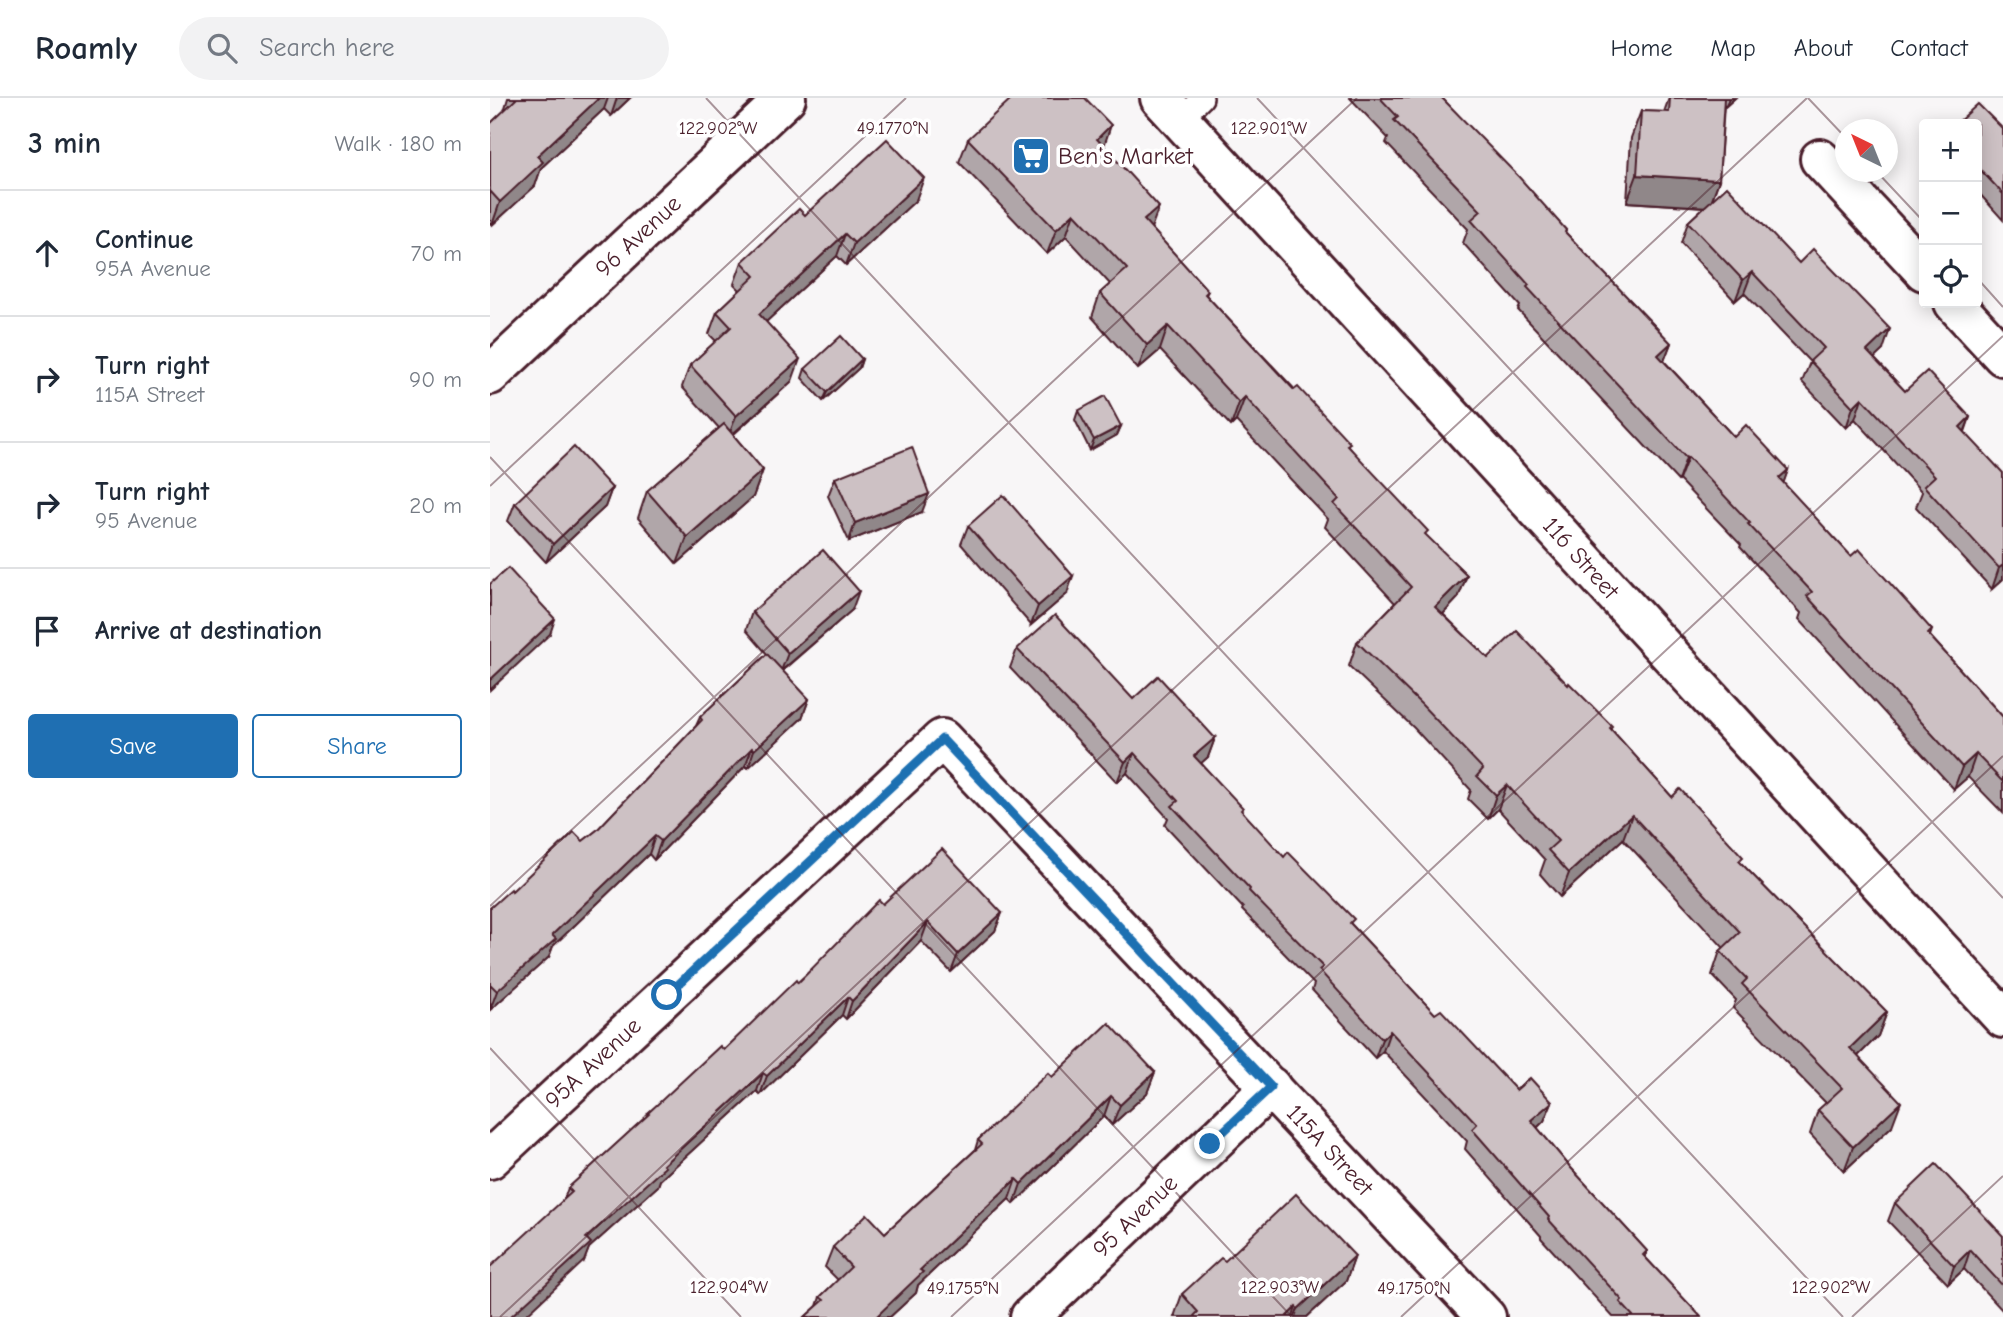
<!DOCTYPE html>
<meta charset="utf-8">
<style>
body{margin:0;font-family:"Comic Neue",sans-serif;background:#f2f2f3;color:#1f2937}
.controls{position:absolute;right:21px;top:21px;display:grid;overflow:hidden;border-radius:7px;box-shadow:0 4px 18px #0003}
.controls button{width:63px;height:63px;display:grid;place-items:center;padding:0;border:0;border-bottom:2px solid #e0e1e3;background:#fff;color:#1f2937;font:35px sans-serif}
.compass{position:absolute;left:1345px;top:21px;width:63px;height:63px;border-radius:50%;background:#fff;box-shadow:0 4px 18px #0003;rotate:317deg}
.stop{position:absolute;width:21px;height:21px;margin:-16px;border:5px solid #1f6fb2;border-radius:50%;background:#fff}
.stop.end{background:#1f6fb2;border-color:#fff;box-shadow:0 2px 7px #0008}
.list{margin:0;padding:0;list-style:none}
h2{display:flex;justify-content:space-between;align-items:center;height:91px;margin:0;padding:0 28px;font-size:30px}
h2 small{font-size:23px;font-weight:400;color:#747a83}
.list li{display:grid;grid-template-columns:46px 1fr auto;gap:21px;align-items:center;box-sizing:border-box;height:126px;padding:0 28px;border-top:2px solid #e0e1e3}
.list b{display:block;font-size:26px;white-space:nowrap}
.list p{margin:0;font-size:23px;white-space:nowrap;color:#747a83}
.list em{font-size:23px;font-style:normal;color:#747a83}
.actions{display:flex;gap:14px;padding:21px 28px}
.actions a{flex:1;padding:16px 0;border:2px solid #1f6fb2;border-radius:7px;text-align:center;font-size:24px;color:#1f6fb2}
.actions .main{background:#1f6fb2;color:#fff}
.icon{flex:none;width:38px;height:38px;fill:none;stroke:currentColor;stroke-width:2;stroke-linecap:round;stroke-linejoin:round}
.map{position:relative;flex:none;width:1513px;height:1219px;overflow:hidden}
header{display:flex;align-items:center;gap:42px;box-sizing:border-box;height:98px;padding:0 35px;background:#fff;border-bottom:2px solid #e0e1e3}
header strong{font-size:33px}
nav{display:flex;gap:38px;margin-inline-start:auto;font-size:24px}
.search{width:490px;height:63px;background:#f2f2f3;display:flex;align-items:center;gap:18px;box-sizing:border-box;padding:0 24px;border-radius:38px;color:#747a83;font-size:26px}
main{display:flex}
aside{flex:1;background:#fff}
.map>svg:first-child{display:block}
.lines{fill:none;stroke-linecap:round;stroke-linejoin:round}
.service-casing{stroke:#4a1f2b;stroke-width:26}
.minor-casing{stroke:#4a1f2b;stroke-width:44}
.tertiary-casing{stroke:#4a1f2b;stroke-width:44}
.service{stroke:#fff;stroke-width:21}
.minor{stroke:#fff;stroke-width:38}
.tertiary{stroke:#fff;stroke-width:38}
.wall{fill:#b0a6a9;stroke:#4a1f2b;stroke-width:2}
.shaded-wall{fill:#908789;stroke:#4a1f2b;stroke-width:2}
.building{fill:#cdc1c4;stroke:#4a1f2b;stroke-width:2}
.route{stroke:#1f6fb2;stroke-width:9}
.ticks{fill:none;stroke:#4a1f2b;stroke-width:2;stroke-opacity:0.45}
.labels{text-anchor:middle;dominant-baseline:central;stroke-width:7;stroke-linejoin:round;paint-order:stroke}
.poi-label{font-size:24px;fill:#4a1f2b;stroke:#fff;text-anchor:start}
.street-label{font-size:24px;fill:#4a1f2b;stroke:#fff}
.ticks-label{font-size:18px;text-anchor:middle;fill:#4a1f2b;stroke:#fff;stroke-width:7;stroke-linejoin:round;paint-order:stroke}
</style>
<header>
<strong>Roamly</strong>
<div class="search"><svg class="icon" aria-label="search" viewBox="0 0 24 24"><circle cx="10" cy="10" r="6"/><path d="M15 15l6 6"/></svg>Search here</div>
<nav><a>Home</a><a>Map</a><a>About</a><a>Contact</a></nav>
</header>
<main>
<aside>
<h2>3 min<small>Walk · 180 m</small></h2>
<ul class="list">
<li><svg class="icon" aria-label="ahead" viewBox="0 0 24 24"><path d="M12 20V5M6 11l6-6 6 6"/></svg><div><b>Continue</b><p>95A Avenue</p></div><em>70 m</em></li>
<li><svg class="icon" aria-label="right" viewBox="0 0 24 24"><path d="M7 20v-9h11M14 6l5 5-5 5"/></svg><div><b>Turn right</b><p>115A Street</p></div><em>90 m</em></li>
<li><svg class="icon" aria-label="right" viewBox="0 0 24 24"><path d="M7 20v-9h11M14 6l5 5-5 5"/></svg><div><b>Turn right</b><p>95 Avenue</p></div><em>20 m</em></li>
<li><svg class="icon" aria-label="arrive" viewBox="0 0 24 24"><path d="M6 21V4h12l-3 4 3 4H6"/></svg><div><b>Arrive at destination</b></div></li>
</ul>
<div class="actions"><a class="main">Save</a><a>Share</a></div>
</aside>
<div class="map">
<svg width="1513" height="1219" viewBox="0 0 1513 1219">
<rect width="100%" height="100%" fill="#f8f6f7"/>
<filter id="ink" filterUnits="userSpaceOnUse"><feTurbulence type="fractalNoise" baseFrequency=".0143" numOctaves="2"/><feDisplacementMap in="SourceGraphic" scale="14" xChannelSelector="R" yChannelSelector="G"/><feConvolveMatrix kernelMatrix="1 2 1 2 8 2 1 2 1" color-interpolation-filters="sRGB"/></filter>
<g filter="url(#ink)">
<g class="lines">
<defs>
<path id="service" d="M 690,22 L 712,0"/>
<g id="minor">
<path d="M 1330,61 L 1434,173"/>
<path d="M 1464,205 L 1513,258"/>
<path d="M 0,1061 L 452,641 L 996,1219"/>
<path d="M 540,1219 L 781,989"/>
</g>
<g id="tertiary">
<path d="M 670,0 L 1513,920"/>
<path d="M 0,277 L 296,0"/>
</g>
</defs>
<use href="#service" class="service-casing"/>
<use href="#minor" class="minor-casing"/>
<use href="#tertiary" class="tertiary-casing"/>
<use href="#service" class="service"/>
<use href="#minor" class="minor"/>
<use href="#tertiary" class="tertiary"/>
</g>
<g class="wall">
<path d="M 18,0 L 140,0 L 121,18 L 114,11 L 51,70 L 45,88 L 2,127 L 0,125 L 0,26 L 14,13 Z"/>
<path d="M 860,0 L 952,0 L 1076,132 L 1075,134 L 1181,245 L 1174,263 L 1244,339 L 1298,372 L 1293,385 L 1361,458 L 1442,532 L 1440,538 L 1513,619 L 1513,715 L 1478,679 L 1464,691 L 1309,521 L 1311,515 L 1250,449 L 1251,447 L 1189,382 L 1188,383 L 1028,212 L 1030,208 L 973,145 L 978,131 L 896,45 L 898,40 Z"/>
<path d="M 1179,0 L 1245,0 L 1235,9 L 1234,7 L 1229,82 L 1222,102 L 1309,165 L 1393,252 L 1384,260 L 1415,293 L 1480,319 L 1475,334 L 1513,481 L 1502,491 L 1426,409 L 1432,394 L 1365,321 L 1356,330 L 1312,284 L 1320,264 L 1254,195 L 1245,203 L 1191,145 L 1198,124 L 1214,109 L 1137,104 L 1141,40 L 1151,13 L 1174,14 Z"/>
<path d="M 1487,26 L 1513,31 L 1513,122 L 1487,93 Z"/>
<path d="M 478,41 L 614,48 L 661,130 L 718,193 L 716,197 L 858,348 L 936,438 L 977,477 L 968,500 L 953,516 L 998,560 L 1121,631 L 1182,699 L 1251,765 L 1397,914 L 1388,938 L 1368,958 L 1402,1028 L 1354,1073 L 1320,1036 L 1328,1012 L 1336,1005 L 1243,910 L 1246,902 L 1222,877 L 1230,853 L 1234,850 L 1133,741 L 1070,799 L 1050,776 L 1055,762 L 1008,711 L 998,721 L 978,701 L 981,692 L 924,630 L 859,568 L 867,544 L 905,505 L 835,429 L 838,421 L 746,323 L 741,328 L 670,252 L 648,271 L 602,219 L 610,195 L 620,186 L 576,138 L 557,156 L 469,64 Z"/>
<path d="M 426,102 L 356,167 L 347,158 L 276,224 L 302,283 L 243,337 L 273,372 L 263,399 L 187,466 L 148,420 L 157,393 L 229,330 L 192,289 L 200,267 L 226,243 L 219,236 L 227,214 L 250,192 L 244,186 L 252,164 L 315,117 Z"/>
<path d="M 372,261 L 369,270 L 333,303 L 312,280 L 315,271 Z"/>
<path d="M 588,313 L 631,328 L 627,337 L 600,352 L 585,322 Z"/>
<path d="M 345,380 L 432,414 L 359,443 L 338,398 Z"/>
<path d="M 122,390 L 115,409 L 56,464 L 18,423 L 25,405 Z"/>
<path d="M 478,428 L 577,496 L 541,527 L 471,446 Z"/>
<path d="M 362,512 L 292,573 L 319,601 L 312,620 L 258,670 L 255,668 L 164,762 L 159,756 L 63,848 L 59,859 L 0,912 L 0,810 L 22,793 L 93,743 L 107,732 L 206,628 L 210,619 L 277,556 L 256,532 L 262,514 Z"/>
<path d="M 527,551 L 643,601 L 725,640 L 718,659 L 711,665 L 752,714 L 794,759 L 862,827 L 945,916 L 1026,992 L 1062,1004 L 1054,1023 L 1047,1030 L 1081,1070 L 1157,1153 L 1155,1159 L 1211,1219 L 1123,1219 L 1051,1140 L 1051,1138 L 975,1051 L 977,1043 L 893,953 L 885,960 L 822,892 L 824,886 L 752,812 L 753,810 L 675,727 L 678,720 L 637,675 L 627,684 L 520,570 Z"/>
<path d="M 393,806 L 512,815 L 505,833 L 461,874 L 431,843 L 356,921 L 352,917 L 270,997 L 267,993 L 170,1082 L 168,1088 L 99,1150 L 94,1163 L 74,1101 L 78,1090 L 156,1019 L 158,1015 L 234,952 Z"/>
<path d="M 665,974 L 657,995 L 622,1027 L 614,1018 L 524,1106 L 519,1101 L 428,1187 L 426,1195 L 400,1219 L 315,1219 L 327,1208 L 330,1199 L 348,1182 L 335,1169 L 343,1149 L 395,1135 L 485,1052 L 488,1042 L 562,979 Z"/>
<path d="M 1405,1105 L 1513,1138 L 1513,1213 L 1474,1171 L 1458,1186 L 1398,1123 Z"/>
<path d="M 865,1158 L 856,1183 L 817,1219 L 684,1219 L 692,1196 L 735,1163 Z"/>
</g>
<g class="shaded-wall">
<path d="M 109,0 L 118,0 L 114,11 L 51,70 L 45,88 L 2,127 L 10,104 L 47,58 Z"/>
<path d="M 127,0 L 140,0 L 121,18 Z"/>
<path d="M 1239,0 L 1245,0 L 1235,9 Z"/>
<path d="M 621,27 L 613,51 L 607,41 Z"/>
<path d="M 1147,77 L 1229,82 L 1219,109 L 1137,104 Z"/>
<path d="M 434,80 L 426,102 L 356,167 L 364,145 Z"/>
<path d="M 669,109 L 660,133 L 654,122 Z"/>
<path d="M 584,115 L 576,138 L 557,156 L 566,132 Z"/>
<path d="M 355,136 L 347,158 L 261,238 L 269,216 Z"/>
<path d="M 1262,174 L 1254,195 L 1245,203 L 1253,182 Z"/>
<path d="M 678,228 L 670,252 L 648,271 L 657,247 Z"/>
<path d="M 1400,231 L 1393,252 L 1370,274 L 1377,253 Z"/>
<path d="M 1181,245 L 1172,268 L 1168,257 Z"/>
<path d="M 310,261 L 302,283 L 238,340 L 246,318 Z"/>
<path d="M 372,261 L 369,270 L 333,303 L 337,294 Z"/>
<path d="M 755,299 L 746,323 L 741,328 L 749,305 Z"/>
<path d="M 1372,300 L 1365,321 L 1356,330 L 1363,309 Z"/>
<path d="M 1480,319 L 1472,340 L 1470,329 Z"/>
<path d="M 631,328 L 627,337 L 600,352 L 604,342 Z"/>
<path d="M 1198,359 L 1189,382 L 1188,383 L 1196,360 Z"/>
<path d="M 273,372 L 263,399 L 187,466 L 197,439 Z"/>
<path d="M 1298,372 L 1290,395 L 1289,380 Z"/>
<path d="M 122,390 L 115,409 L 56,464 L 63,446 Z"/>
<path d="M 439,396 L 432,414 L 359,443 L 365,425 Z"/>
<path d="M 1513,467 L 1513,481 L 1502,491 L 1509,470 Z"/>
<path d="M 977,477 L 968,500 L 937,533 L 945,509 Z"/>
<path d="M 583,478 L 577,496 L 541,527 L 548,508 Z"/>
<path d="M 369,493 L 362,512 L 291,573 L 298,555 Z"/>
<path d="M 65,521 L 60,536 L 0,592 L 0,582 Z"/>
<path d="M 319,601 L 312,620 L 258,670 L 264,652 Z"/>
<path d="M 725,640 L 718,659 L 697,678 L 704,658 Z"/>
<path d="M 262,650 L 255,668 L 164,762 L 171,743 Z"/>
<path d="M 644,655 L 637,675 L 627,684 L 635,664 Z"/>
<path d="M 1486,656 L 1478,679 L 1464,691 L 1472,669 Z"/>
<path d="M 1017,687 L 1008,711 L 998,721 L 1006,697 Z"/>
<path d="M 1142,717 L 1133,741 L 1070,799 L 1079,775 Z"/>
<path d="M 165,738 L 159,756 L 63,848 L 59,859 L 0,912 L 7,893 L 62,837 Z"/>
<path d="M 512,815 L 505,833 L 461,874 L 468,856 Z"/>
<path d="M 438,824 L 431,843 L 356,921 L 362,903 Z"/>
<path d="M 358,899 L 352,917 L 270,997 L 277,978 Z"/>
<path d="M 1397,914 L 1388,938 L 1352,974 L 1360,950 Z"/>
<path d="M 900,933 L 893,953 L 885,960 L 892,941 Z"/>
<path d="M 665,974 L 657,995 L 622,1027 L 630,1007 Z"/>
<path d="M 273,975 L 267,993 L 170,1082 L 168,1088 L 99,1150 L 94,1163 L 34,1219 L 20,1219 L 96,1140 L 173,1067 Z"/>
<path d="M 621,998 L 614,1018 L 524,1106 L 531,1086 Z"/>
<path d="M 1062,1004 L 1054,1023 L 1034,1042 L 1041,1022 Z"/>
<path d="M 1411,1004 L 1402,1028 L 1354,1073 L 1363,1049 Z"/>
<path d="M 526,1081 L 519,1101 L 428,1187 L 426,1195 L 400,1219 L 386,1219 L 430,1172 Z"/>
<path d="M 1480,1152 L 1474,1171 L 1458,1186 L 1464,1168 Z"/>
<path d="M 865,1158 L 856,1183 L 817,1219 L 805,1219 L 808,1211 Z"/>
<path d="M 806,1209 L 803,1219 L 796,1219 Z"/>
</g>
<g class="building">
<path d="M 27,0 L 109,0 L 47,58 L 53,64 L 10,104 L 0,93 L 0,26 Z"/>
<path d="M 522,0 L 595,0 L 621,27 L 607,41 L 669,109 L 654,122 L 718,193 L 715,196 L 804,292 L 808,289 L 860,345 L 857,347 L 938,433 L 935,436 L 977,477 L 945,509 L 998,560 L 1027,533 L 1078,587 L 1079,585 L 1122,628 L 1120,630 L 1182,699 L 1190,691 L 1253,759 L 1249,763 L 1397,914 L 1360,950 L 1411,1004 L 1363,1049 L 1328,1012 L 1352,990 L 1252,886 L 1257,881 L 1230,853 L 1250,834 L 1142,717 L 1079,775 L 1058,752 L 1068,743 L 1017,687 L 1006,697 L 987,678 L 993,671 L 932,607 L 867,544 L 921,489 L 844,406 L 849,401 L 755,299 L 749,305 L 678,228 L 657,247 L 610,195 L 637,171 L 584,115 L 566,132 L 478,41 Z"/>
<path d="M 890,0 L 952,0 L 1029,79 L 1076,132 L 1075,134 L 1181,245 L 1168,257 L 1244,339 L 1256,327 L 1298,372 L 1289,380 L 1361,458 L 1369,451 L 1442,532 L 1438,536 L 1513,619 L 1513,684 L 1486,656 L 1472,669 L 1317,498 L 1322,494 L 1258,426 L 1260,425 L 1198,359 L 1196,360 L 1037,189 L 1039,187 L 981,122 L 991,113 L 904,22 L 908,19 Z"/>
<path d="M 1180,0 L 1234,0 L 1229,82 L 1147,77 L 1151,13 L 1179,14 Z"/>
<path d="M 1488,6 L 1513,31 L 1513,96 L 1487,68 L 1487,26 L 1466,26 Z"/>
<path d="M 397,41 L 434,80 L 364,145 L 355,136 L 269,216 L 310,261 L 246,318 L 200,267 L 241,229 L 227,214 L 265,178 L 252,164 L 309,111 L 315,117 Z"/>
<path d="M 1237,88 L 1309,165 L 1323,151 L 1400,231 L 1377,253 L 1415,293 L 1437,273 L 1480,319 L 1470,329 L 1513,375 L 1513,467 L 1509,470 L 1434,388 L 1445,378 L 1372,300 L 1363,309 L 1320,263 L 1334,250 L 1262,174 L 1253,182 L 1198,124 Z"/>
<path d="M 351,238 L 372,261 L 337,294 L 315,271 Z"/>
<path d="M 615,298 L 631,328 L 604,342 L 588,313 Z"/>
<path d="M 234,326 L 273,372 L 197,439 L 157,393 Z"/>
<path d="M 84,349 L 122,390 L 63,446 L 25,405 Z"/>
<path d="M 422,349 L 439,396 L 365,425 L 345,380 Z"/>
<path d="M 513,397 L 583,478 L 548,508 L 478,428 Z"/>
<path d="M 333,452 L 369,493 L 298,555 L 262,514 Z"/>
<path d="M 18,470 L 65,521 L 0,582 L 0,486 Z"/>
<path d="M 565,517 L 643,601 L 668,578 L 725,640 L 704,658 L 753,710 L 751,712 L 794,759 L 798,754 L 864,821 L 860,825 L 945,916 L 951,912 L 1026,992 L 1040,980 L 1062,1004 L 1041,1022 L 1081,1070 L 1157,1153 L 1153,1157 L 1211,1219 L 1144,1219 L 1130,1204 L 1132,1202 L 1058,1121 L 1059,1119 L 982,1031 L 987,1026 L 900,933 L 892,941 L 829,872 L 833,869 L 759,793 L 760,791 L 682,708 L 688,703 L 644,655 L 635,664 L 527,551 Z"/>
<path d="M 277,556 L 319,601 L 264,652 L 262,650 L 171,743 L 165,738 L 62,837 L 66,841 L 7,893 L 0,886 L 0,810 L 21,791 L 22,793 L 84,734 L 93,743 L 107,732 L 212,622 L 210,619 Z"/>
<path d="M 452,751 L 512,815 L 468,856 L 438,824 L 362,903 L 358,899 L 277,978 L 273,975 L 173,1067 L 175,1069 L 96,1140 L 101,1145 L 20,1219 L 0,1219 L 0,1169 L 82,1094 L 78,1090 L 159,1016 L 158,1015 L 230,948 L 234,952 L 306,882 L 308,885 L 389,802 L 393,806 Z"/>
<path d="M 619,925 L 665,974 L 630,1007 L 621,998 L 531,1086 L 526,1081 L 430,1172 L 433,1174 L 386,1219 L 315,1219 L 334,1202 L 330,1199 L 361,1169 L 343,1149 L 377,1116 L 395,1135 L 492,1046 L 488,1042 L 558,975 L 562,979 Z"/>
<path d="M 1446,1066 L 1513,1138 L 1513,1188 L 1480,1152 L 1464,1168 L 1405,1105 Z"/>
<path d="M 806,1096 L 865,1158 L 808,1211 L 806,1209 L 796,1219 L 703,1219 L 708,1214 L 692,1196 L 731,1160 L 735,1163 Z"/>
</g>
</g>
<g class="lines" filter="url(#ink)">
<path class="route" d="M 177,897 L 452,641 L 781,989 L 720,1046"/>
</g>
<path class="ticks" d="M 216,0 L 1353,1219M 767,0 L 1513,800M 1318,0 L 1356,40M 1387,74 L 1434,124M 1487,180 L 1513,209M 0,359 L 802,1219M 0,388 L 416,0M 0,808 L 867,0M 0,950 L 251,1219M 10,1219 L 1317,0M 461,1219 L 1513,238M 911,1219 L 1513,658M 1362,1219 L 1513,1078"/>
<defs>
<symbol id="supermarket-square" viewBox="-11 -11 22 22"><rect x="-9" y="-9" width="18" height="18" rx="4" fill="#1f6fb2" stroke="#fff"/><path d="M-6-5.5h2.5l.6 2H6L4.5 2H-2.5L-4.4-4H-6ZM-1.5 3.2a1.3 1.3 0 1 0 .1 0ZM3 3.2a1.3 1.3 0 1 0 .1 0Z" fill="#fff"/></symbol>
</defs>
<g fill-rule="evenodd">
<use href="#supermarket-square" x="519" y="36" width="44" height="44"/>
</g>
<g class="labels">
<g class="poi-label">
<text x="568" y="58">Ben's Market</text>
</g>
<g class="street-label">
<text transform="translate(148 138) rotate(-43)">96 Avenue</text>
<text transform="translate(1091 460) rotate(48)">116 Street</text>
<text transform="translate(103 965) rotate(-43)">95A Avenue</text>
<text transform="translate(840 1052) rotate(47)">115A Street</text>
<text transform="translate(645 1118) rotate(-44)">95 Avenue</text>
</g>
</g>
<g class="ticks-label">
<text x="403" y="36">49.1770°N</text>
<text x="228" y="36">122.902°W</text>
<text x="779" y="36">122.901°W</text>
<text x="239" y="1195">122.904°W</text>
<text x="790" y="1195">122.903°W</text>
<text x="1341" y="1195">122.902°W</text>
<text x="473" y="1196">49.1755°N</text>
<text x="924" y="1196">49.1750°N</text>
</g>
</svg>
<div class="controls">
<button>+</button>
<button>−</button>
<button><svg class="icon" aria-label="locate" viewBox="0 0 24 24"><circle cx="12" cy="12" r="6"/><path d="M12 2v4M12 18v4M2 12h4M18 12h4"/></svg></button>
</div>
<svg class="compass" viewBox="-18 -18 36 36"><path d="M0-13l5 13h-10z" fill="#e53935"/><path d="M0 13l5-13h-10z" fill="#747a83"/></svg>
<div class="stop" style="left:177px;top:897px"></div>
<div class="stop end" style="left:720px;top:1046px"></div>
</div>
</main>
